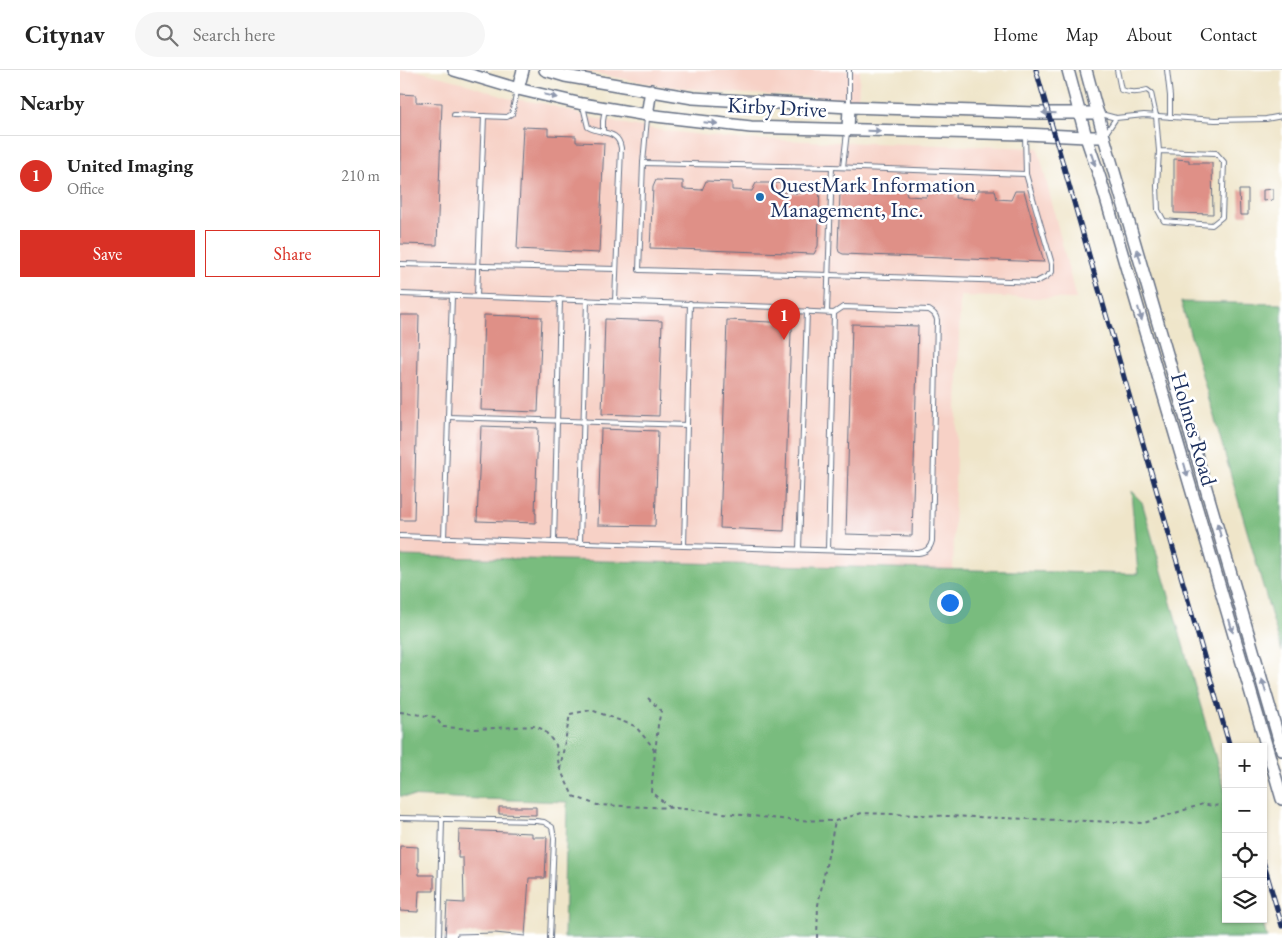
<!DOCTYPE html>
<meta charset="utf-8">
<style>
body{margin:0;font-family:"EB Garamond",serif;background:#f6f6f6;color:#222}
.controls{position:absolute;right:15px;bottom:15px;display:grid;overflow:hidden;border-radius:0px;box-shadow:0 1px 4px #0004}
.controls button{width:45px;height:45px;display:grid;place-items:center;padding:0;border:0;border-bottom:1px solid #e0e0e0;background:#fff;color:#222;font:25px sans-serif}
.you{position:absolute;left:549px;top:532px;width:18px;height:18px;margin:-12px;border:4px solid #fff;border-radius:50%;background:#1a73e8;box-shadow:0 0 0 8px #1a73e833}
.badge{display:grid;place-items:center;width:32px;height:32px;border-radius:50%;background:#d93025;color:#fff;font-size:16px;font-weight:700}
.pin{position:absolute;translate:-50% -41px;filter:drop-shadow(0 1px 2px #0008)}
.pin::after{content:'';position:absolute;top:26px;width:18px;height:15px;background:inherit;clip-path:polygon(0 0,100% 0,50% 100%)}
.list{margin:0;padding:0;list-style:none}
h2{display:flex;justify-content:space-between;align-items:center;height:65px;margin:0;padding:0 20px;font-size:21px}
h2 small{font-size:16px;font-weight:400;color:#767676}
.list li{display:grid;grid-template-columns:32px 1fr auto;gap:15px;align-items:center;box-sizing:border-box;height:80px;padding:0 20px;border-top:1px solid #e0e0e0}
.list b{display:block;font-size:19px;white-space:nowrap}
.list p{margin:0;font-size:16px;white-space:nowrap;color:#767676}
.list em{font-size:16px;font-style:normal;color:#767676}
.actions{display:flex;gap:10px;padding:15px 20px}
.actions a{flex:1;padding:11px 0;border:1px solid #d93025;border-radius:0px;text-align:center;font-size:18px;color:#d93025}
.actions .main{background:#d93025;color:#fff}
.icon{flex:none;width:28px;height:28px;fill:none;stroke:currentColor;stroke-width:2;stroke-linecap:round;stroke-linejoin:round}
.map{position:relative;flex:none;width:882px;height:868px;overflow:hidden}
header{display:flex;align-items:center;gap:30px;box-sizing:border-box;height:70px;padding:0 25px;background:#fff;border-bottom:1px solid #e0e0e0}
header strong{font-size:24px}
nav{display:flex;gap:28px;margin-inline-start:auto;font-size:18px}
.search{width:350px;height:45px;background:#f6f6f6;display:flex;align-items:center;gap:12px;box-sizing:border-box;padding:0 18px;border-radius:28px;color:#767676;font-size:19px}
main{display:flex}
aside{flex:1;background:#fff}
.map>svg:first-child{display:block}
.built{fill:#f7d1c6}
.forest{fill:#79bc7e;stroke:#4a766e}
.building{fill:#df9087}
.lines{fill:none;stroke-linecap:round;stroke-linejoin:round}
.service-casing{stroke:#656f83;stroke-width:6}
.secondary-casing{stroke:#656f83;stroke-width:14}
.path{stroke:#656f83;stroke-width:2;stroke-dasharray:4 4;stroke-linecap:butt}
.service{stroke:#fff;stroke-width:4}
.secondary{stroke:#fff;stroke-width:11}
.rail-casing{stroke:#1b2f5e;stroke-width:5}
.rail{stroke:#fff;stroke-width:3;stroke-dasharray:9;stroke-linecap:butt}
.oneway{fill:#8d97ae}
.poi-dot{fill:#1f6fb2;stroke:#fff;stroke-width:2}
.labels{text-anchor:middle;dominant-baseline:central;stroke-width:5;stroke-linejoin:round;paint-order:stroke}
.street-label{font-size:22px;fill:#1b2f5e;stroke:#fff}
.poi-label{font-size:22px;fill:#1b2f5e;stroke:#fff;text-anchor:start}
</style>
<header>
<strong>Citynav</strong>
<div class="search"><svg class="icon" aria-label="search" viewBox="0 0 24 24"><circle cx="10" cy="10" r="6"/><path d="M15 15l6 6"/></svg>Search here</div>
<nav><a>Home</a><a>Map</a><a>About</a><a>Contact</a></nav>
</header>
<main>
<aside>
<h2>Nearby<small></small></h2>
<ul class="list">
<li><span class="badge">1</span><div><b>United Imaging</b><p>Office</p></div><em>210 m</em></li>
</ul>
<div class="actions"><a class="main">Save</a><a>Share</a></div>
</aside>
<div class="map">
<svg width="882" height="868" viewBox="0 0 882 868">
<rect width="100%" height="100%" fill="#fff"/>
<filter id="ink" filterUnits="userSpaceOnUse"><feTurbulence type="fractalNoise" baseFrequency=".02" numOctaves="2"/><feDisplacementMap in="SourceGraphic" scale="10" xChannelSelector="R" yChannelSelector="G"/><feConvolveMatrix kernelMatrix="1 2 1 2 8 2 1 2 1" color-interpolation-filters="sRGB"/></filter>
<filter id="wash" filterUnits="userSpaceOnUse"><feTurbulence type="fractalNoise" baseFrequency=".0096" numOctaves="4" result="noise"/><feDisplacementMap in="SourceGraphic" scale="20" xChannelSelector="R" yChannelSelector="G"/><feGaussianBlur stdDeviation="1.12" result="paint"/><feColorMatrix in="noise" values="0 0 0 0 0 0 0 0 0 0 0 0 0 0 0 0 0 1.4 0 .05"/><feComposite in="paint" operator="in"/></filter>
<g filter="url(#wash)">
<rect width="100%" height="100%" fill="#efe5c9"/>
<g class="built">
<path d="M 0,0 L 15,0 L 61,12 L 107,28 L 147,34 L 192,48 L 259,60 L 337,69 L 638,78 L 676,229 L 560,226 L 553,500 L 0,486 Z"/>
<path d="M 176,0 L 460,0 L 458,29 L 345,24 L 262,16 Z"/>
</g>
<g class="forest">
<path d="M 781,232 L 882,234 L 882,582 Z"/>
<path d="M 731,421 L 742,432 L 826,724 L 826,849 L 862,849 L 867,868 L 164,868 L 167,732 L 0,726 L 0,486 L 738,504 Z"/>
</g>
<g id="blocks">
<g class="building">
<path d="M 0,24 L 16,25 L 16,32 L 42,33 L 37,175 L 0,174 Z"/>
<path d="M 123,57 L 148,58 L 148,65 L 176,66 L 176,72 L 204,73 L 199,183 L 117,179 Z"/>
<path d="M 774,89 L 789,90 L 789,93 L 812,93 L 813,144 L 774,143 Z"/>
<path d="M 256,110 L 283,111 L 283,119 L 302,120 L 306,111 L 332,112 L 332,120 L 352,121 L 356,113 L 381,113 L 381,122 L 395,123 L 402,123 L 406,114 L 420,114 L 418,176 L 414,184 L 250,178 L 253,117 Z"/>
<path d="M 443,115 L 456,117 L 458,124 L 477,125 L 481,116 L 505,117 L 507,126 L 526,127 L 530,118 L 556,119 L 555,128 L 574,129 L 578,120 L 595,120 L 597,129 L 611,130 L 615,121 L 624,121 L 644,192 L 443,184 L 439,182 L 438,178 L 440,122 Z"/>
<path d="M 873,119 L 873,130 L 863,131 L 863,120 Z"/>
<path d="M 839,120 L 848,120 L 848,145 L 840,145 Z"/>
<path d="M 0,245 L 19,245 L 14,450 L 0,450 Z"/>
<path d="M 84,245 L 142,247 L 138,342 L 81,340 Z"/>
<path d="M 205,249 L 262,251 L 259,346 L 202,344 Z"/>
<path d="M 327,250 L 392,253 L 392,262 L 391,262 L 384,461 L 320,458 Z"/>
<path d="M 452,254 L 518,256 L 512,466 L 446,464 Z"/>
<path d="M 81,356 L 138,358 L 135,443 L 136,443 L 136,453 L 77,451 Z"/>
<path d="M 201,359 L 258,361 L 255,456 L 198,455 Z"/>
<path d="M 99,737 L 136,737 L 136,745 L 99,744 Z"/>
<path d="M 59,760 L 132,763 L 132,767 L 147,767 L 145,808 L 129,808 L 125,866 L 95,863 L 57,864 L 56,868 L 45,868 L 47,832 L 64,833 L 63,788 L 58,788 Z"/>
<path d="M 0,776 L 18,777 L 18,798 L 19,798 L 19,805 L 34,805 L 34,821 L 19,821 L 18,842 L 0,841 Z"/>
</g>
</g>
</g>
<g filter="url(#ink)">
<use href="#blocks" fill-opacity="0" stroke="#656f83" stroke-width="1"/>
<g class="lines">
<defs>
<g id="service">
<path d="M 717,0 L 721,20 C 731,23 737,23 747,20 L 751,23 L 756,46 L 759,81 L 757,116 L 758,140 L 764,151 L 812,155 L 822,147 L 824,92 L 816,83 L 759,81"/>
<path d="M 767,0 L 770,26 L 770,47"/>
<path d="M 449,35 L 449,0"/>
<path d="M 183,36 L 188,57 C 201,65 218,59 221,78 L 215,231"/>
<path d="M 701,44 L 716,48 L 744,45 L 815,50 L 866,49 L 882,46"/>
<path d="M 54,45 L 107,47 L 112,44 L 117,21"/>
<path d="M 247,48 L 243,93 L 239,200 L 429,205 L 636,212 L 646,207 L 652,202 L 652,194 L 626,104 L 625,65"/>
<path d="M 203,62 L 203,51 L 205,39"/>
<path d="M 706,63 L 716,48"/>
<path d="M 243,93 L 432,97 L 626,104"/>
<path d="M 443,97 L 447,62"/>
<path d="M 0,194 L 216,199"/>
<path d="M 0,224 L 377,237 L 393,241 L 434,243 L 443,237 L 529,240 C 534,243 536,245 537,250 L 532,471 C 530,479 526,482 518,483 L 284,476 L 290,233"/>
<path d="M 77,226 L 84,46"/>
<path d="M 427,242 L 432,97"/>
<path d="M 48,347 L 287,355"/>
<path d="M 0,466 L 154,472 L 160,229"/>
<path d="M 44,468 L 52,226"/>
<path d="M 154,472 L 284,476"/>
<path d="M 180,472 L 187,230"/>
<path d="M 399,479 L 407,241"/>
<path d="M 428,480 L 434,243"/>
<path d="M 0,748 L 136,751 L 144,752 L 152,757 L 154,768 L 150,868"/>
<path d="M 39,868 L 42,749"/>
</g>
<g id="secondary">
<path d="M 54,0 L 118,19 L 182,34 L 247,45 L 351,57 L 625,64 L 686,67 L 704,67"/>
<path d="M 145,0 L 165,6 L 293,28 L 449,37 L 637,43 L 698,43"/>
<path d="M 668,0 L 686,67 L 700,108 L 882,729"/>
<path d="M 686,0 L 704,67 L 882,680"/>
<path d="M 118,19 L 123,0"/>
<path d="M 247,45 L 251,20"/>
<path d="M 448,60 L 449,37"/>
</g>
</defs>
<use href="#service" class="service-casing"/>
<use href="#secondary" class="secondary-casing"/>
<g class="path">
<path d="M 248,628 L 261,641 L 258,655 L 251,722 L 271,738"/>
<path d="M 0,642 L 35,647 L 43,657 L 75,659 L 135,656 L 144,660 L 156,675 L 159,697 L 173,726 L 197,735 L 275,738 L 390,750 L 435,751 L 462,743 L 744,753 L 803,734 L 812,736 L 826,735"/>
<path d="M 160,699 L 170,644 L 191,640 L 235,656 L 252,676 L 255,683"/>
<path d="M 863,724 L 869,721"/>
<path d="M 417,868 L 418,835 L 435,751"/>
</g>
<use href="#service" class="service"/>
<use href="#secondary" class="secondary"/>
<defs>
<g id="rail">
<path d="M 636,0 L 830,677"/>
<path d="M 863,791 L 882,856"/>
</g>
</defs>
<use href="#rail" class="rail-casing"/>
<use href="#rail" class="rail"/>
</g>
<defs><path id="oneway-solid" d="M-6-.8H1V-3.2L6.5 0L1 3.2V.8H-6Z" transform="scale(1.25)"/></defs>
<g class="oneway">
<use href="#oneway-solid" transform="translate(151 26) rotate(13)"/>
<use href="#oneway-solid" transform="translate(649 43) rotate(-179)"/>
<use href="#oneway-solid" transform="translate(311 53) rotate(6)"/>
<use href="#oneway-solid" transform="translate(474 61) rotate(1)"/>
<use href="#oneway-solid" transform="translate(693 89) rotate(71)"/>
<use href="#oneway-solid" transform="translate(739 186) rotate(-106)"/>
<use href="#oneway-solid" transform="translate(740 244) rotate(74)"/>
<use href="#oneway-solid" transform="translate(786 400) rotate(74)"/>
<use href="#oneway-solid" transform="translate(819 460) rotate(-106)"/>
<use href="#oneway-solid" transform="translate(831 556) rotate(74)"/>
<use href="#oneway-solid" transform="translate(864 616) rotate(-106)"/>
</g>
</g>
<circle class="poi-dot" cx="360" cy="127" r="5"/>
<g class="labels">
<g class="street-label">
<text transform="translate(377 37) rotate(3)">Kirby Drive</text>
<text transform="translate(794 359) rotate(74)">Holmes Road</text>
</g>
<g class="poi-label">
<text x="370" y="114">QuestMark Information<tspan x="370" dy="25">Management, Inc.</tspan></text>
</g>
</g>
</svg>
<div class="controls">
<button>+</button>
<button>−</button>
<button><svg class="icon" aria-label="locate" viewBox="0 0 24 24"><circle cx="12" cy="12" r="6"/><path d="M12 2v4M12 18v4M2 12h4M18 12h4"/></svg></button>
<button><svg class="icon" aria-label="layers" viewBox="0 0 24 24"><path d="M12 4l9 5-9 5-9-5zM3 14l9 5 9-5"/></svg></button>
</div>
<div class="you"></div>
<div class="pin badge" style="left:384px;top:270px">1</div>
</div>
</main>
